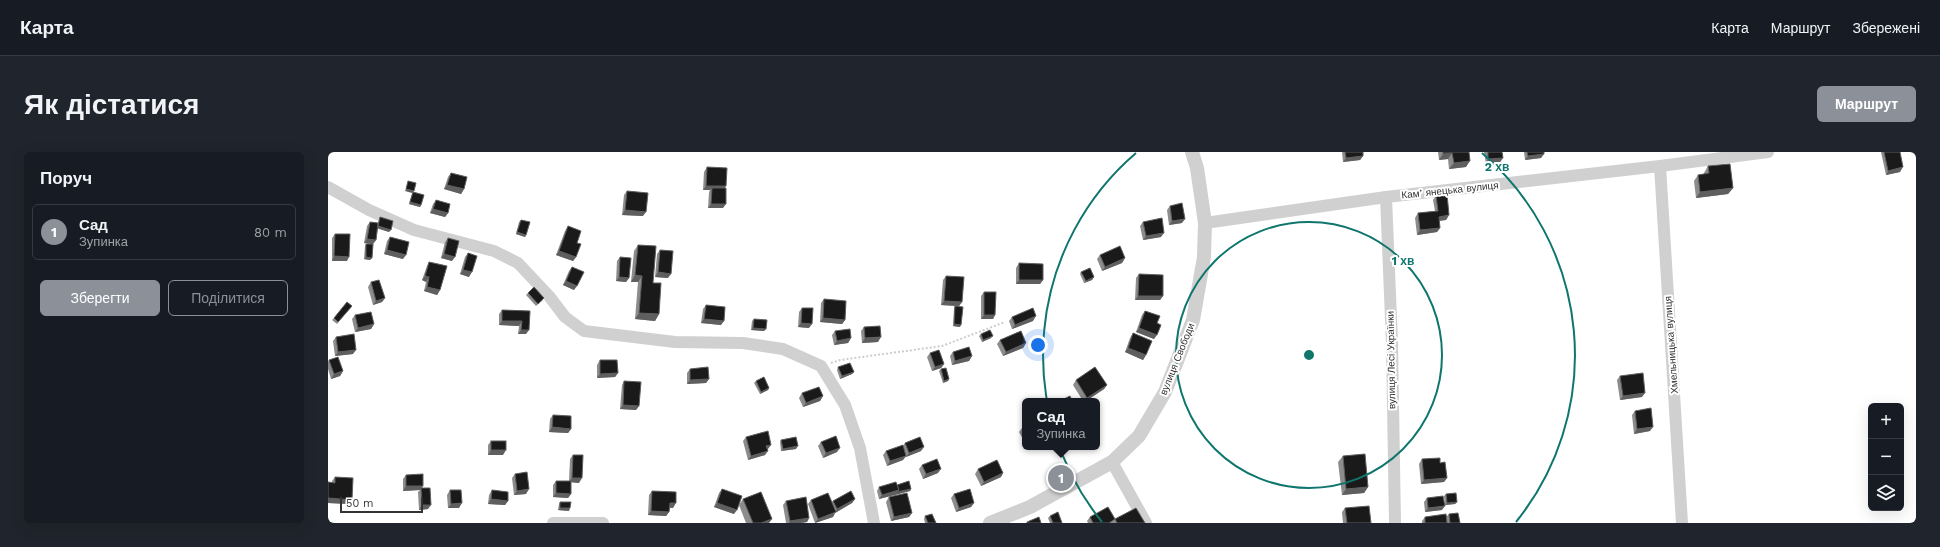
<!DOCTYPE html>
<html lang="uk">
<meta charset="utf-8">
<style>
body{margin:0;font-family:"Work Sans",sans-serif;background:#20242c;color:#f1f3f6}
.controls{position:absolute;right:12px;bottom:12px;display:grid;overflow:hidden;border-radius:6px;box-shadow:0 4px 16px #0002}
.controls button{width:36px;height:36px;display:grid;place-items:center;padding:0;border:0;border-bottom:1px solid #363941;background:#171b24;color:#f1f3f6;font:20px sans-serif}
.scale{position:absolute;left:12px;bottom:10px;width:83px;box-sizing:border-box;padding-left:4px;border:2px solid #333;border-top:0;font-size:11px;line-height:14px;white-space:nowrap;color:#333;-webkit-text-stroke:3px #fff;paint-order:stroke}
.you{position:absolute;left:710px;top:193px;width:14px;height:14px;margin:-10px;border:3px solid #fff;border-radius:50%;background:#1a73e8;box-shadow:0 0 0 6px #1a73e833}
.badge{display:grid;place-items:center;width:26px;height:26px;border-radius:50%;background:#8c9099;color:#fff;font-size:13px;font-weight:700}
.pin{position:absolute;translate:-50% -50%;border:2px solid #fff;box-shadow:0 1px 4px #0006}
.popup{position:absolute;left:694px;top:246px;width:78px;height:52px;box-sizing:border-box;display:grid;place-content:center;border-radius:6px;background:#171b24;filter:drop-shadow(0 1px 3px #0005);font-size:13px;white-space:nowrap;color:#9ea1a6}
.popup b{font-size:15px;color:#f1f3f6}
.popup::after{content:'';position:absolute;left:50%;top:100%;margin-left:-8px;border:8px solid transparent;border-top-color:#171b24}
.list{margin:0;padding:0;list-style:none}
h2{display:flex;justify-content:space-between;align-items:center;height:52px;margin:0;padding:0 16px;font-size:17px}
h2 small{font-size:13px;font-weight:400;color:#9ea1a6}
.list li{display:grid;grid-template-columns:26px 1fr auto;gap:12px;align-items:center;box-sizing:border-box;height:56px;margin:0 8px 8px;padding:0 8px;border:1px solid #363941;border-radius:6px}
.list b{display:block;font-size:15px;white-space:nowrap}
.list p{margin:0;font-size:13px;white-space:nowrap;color:#9ea1a6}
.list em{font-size:13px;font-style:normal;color:#9ea1a6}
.actions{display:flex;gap:8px;padding:12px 16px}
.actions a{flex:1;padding:9px 0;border:1px solid #8c9099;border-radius:6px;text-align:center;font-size:14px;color:#8c9099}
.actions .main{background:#8c9099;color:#fff}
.icon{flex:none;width:22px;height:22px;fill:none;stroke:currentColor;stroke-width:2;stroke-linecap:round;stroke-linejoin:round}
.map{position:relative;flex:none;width:1588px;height:371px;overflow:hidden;border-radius:6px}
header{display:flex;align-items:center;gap:24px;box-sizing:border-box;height:56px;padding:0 20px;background:#171b24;border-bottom:1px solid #363941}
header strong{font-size:19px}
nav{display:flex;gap:22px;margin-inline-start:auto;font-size:14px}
.intro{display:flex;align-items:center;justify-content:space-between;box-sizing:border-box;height:96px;padding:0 24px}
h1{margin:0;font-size:28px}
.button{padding:10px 18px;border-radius:6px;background:#8c9099;color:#fff;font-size:14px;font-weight:700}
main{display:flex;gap:24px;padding:0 24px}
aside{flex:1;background:#171b24;border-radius:6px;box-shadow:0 4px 16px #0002}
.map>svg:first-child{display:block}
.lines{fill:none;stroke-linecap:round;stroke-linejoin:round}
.path{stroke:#cdcdcd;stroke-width:2;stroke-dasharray:2 2;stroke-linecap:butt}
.minor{stroke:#d0d0d0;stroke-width:12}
.tertiary{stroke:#d0d0d0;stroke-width:14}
.wall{fill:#8c8c8c}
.shaded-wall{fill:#5f5f5f}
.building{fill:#1a1a1a;stroke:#5f5f5f}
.ring{fill:none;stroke:#0f766e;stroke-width:2}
.labels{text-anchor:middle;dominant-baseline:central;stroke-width:4;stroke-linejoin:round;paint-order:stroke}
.street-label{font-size:10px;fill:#333;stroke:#fff}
.centre{fill:#0f766e;stroke:#fff;stroke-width:2}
.ring-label{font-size:12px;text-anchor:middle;font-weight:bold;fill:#0f766e;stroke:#fff;stroke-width:4;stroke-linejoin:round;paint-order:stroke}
</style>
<header>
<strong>Карта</strong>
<nav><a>Карта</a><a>Маршрут</a><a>Збережені</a></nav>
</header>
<div class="intro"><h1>Як дістатися</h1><a class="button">Маршрут</a></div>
<main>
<aside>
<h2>Поруч<small></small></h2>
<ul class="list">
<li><span class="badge">1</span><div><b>Сад</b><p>Зупинка</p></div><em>80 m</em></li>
</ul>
<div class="actions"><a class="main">Зберегти</a><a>Поділитися</a></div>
</aside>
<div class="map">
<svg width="1588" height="371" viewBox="0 0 1588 371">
<rect width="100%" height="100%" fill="#fff"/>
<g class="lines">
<path class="path" d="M 503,211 L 512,208 L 614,194 L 677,170"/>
<g class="minor">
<path d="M 1332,14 L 1354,371"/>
<path d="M 0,35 L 41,58 L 86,78 L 166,99 L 190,111 L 221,144 L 237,165 L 256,179 L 347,190 L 415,191 L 455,197 L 493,214 L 517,253 L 532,296 L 546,371"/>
<path d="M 1058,45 L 1064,191 L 1067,371"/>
<path d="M 877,71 L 1058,45 L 1332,14 L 1440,0"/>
<path d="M 784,310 L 818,371"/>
<path d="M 225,371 L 275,371"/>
</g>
<path class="tertiary" d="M 662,371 L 702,355 L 784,310 L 811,284 L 837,240 L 865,168 L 876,105 L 877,71 L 869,16 L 864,0"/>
</g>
<g class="wall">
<path d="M 1014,0 L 1035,0 L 1035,4 L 1032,8 L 1015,10 Z"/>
<path d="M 1110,0 L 1141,0 L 1138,15 L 1121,17 L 1120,7 L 1111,8 Z"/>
<path d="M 1156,0 L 1174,0 L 1175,6 L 1172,10 L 1158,12 Z"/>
<path d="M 1196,0 L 1216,0 L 1213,6 L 1197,8 Z"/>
<path d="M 1553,0 L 1572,0 L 1572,20 L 1558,23 Z"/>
<path d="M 1380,14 L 1405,36 L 1400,42 L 1368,46 L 1366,29 L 1370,23 L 1376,22 L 1376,21 Z"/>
<path d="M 379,15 L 397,36 L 395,56 L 380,56 L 381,40 L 382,38 L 375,38 L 376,20 Z"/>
<path d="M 123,21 L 136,37 L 133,42 L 116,37 L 120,25 Z"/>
<path d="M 299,39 L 315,64 L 294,63 L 296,43 Z"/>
<path d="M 85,40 L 93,53 L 92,55 L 81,52 L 84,42 Z"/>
<path d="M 1108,44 L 1121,63 L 1118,68 L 1111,69 L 1112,76 L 1109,80 L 1089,83 L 1087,66 L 1090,61 L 1107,59 L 1105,48 Z"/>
<path d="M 108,48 L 120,61 L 117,65 L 102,61 L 105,52 Z"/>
<path d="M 842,54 L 854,71 L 841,73 L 839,58 Z"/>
<path d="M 52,65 L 61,80 L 50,76 L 48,88 L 45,92 L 44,106 L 42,108 L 36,107 L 37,94 L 38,92 L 42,92 L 36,91 L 39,74 L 42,70 L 50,71 Z"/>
<path d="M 193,68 L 198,83 L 197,85 L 188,82 L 191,70 Z"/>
<path d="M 815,70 L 833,85 L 815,88 L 812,74 Z"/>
<path d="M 240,74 L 249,91 L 248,105 L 245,109 L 228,103 L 237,79 Z"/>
<path d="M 7,82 L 19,109 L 4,109 L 4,86 Z"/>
<path d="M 62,85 L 75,107 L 56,102 L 59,89 Z"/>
<path d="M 120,86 L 124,109 L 113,106 L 117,90 Z"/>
<path d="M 310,93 L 325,131 L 331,162 L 327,169 L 307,167 L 310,130 L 303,130 L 306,99 Z"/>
<path d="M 332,98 L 340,126 L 327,125 L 329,102 Z"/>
<path d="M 140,101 L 141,125 L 132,122 L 137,105 Z"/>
<path d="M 772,103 L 797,106 L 794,111 L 774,119 L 769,107 Z"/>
<path d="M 292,105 L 301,126 L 298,130 L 288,129 L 289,109 Z"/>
<path d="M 101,110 L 112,138 L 109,143 L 96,139 L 98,130 L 94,128 L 99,114 Z"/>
<path d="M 691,111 L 715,128 L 712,132 L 688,132 L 688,116 Z"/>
<path d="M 244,115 L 246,138 L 235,133 L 241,119 Z"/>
<path d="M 753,120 L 766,125 L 764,128 L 756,131 L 752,122 Z"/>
<path d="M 811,122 L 835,144 L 832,148 L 807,148 L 808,126 Z"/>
<path d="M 618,124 L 634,150 L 631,154 L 632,175 L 625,174 L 626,156 L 627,154 L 613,153 L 615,128 Z"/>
<path d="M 43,130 L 57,146 L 54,150 L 45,153 L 40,135 Z"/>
<path d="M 656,140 L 667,163 L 665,167 L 653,167 L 653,144 Z"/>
<path d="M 200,141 L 215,148 L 208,154 L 198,143 Z"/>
<path d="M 496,147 L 517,168 L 514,172 L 492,170 L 493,151 Z"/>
<path d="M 378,153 L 393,173 L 373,171 L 375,157 Z"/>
<path d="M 24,154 L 9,172 L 4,168 L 6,166 Z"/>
<path d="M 474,156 L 481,176 L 470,175 L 471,160 Z"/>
<path d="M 174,158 L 202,159 L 198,182 L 190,182 L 191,174 L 171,173 L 171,162 Z"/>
<path d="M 817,159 L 829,171 L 826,187 L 808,180 L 814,163 Z"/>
<path d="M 27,163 L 46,172 L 43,177 L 27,180 L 24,167 Z"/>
<path d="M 684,165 L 705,169 L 684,177 L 681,169 Z"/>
<path d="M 426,167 L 438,177 L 436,179 L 423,178 L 424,169 Z"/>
<path d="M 536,175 L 550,190 L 534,191 L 533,179 Z"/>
<path d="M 507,179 L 523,186 L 520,191 L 506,193 L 504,183 Z"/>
<path d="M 805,181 L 818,203 L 815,208 L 797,200 L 802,186 Z"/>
<path d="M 653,182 L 663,186 L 654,190 L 651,184 Z"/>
<path d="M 8,185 L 25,202 L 7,204 L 5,189 Z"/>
<path d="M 672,188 L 698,191 L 695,196 L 675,204 L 669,192 Z"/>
<path d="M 625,200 L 644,204 L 641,209 L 624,213 L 622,204 Z"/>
<path d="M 602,201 L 616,212 L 613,216 L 604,219 L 599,205 Z"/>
<path d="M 1,208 L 15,219 L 12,224 L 3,227 L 0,217 L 0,210 Z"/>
<path d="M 272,208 L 290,221 L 287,225 L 269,226 L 269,213 Z"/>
<path d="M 510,215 L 526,220 L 524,222 L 512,227 L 509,218 Z"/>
<path d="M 362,217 L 381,227 L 378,231 L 359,232 L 359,221 Z"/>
<path d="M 613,217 L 621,227 L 620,229 L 615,231 L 611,219 Z"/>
<path d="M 1292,224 L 1314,245 L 1292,248 L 1289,228 Z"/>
<path d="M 748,228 L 779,233 L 776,237 L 758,249 L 755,249 L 745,233 Z"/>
<path d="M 296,229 L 311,254 L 308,258 L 292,257 L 294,233 Z"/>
<path d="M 428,229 L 441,236 L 440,238 L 432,242 L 426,231 Z"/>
<path d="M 474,241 L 495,244 L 492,249 L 475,255 L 471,246 Z"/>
<path d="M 1307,259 L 1322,279 L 1306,282 L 1304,263 Z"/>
<path d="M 225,263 L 243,277 L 240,281 L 221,280 L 222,267 Z"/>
<path d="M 697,274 L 697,291 L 691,280 L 694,276 Z"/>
<path d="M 418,285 L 440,297 L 439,297 L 437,303 L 420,308 L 415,289 Z"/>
<path d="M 453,288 L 468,297 L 453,299 L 452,290 Z"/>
<path d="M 163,289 L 175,303 L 160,303 L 160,293 Z"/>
<path d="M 493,290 L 509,300 L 495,306 L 490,294 Z"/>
<path d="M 577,291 L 593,299 L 578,305 L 578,304 L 575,308 L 559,314 L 555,303 L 558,299 L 575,294 Z"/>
<path d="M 245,303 L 251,331 L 243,330 L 243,342 L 240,346 L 225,345 L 225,333 L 228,329 L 241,329 L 242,307 Z"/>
<path d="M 1015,304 L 1040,335 L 1036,341 L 1014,343 L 1010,310 Z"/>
<path d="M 1094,307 L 1112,311 L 1119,326 L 1116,330 L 1093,332 L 1091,312 Z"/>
<path d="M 594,313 L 610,321 L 595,327 L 591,317 Z"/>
<path d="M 650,317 L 675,321 L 673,325 L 653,334 L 647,322 Z"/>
<path d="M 187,322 L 198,342 L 186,343 L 184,326 Z"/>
<path d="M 78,323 L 95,334 L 94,336 L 100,357 L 91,358 L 90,340 L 92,338 L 75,339 L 75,327 Z"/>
<path d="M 7,325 L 21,352 L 0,351 L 0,330 L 4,330 L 4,329 Z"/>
<path d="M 569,333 L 583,337 L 582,339 L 551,347 L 549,339 L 551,335 Z"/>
<path d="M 394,337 L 406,362 L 386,355 L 391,341 Z"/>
<path d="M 122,338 L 131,356 L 120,356 L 119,343 Z"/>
<path d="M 164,338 L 180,349 L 177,353 L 160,352 L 161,343 Z"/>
<path d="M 324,339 L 345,356 L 342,356 L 341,360 L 338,364 L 320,363 L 321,343 Z"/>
<path d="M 626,342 L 646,351 L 643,355 L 628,360 L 623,346 Z"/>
<path d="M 1118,342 L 1129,350 L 1127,352 L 1117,353 L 1116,344 Z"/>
<path d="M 561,345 L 584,361 L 581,365 L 563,369 L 558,350 Z"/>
<path d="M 1099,346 L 1114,358 L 1097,360 L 1096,350 Z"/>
<path d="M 415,347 L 441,371 L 418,371 L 411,353 Z"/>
<path d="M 527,347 L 524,351 L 507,361 L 505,365 L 487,371 L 480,352 L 483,348 L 504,350 L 505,349 Z"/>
<path d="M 458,349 L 481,366 L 479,370 L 473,371 L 458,371 L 455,353 Z"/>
<path d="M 232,350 L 241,359 L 230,358 L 231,352 Z"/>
<path d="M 1017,356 L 1043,371 L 1015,371 L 1014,360 Z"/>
<path d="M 1121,362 L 1132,371 L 1094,371 L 1094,369 L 1097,365 L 1118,365 Z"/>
<path d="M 597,364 L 608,371 L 597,371 L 596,367 Z"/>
<path d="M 722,364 L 734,371 L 722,371 L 720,366 Z"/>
<path d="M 762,365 L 787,367 L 817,371 L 760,371 L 759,369 Z"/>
</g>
<g class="shaded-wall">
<path d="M 1124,1 L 1120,7 L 1111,8 L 1115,2 Z"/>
<path d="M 1216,2 L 1213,6 L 1197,8 L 1200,4 Z"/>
<path d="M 1035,4 L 1032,8 L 1015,10 L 1018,6 Z"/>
<path d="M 1175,6 L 1172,10 L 1158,12 L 1160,7 Z"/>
<path d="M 1142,9 L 1138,15 L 1121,17 L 1126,11 Z"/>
<path d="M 1575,15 L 1572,20 L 1558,23 L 1560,19 Z"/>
<path d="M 119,33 L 136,37 L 133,42 L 116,37 Z"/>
<path d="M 378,34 L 398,34 L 395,38 L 384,36 L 382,38 L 375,38 Z"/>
<path d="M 1405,36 L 1400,42 L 1368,46 L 1372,40 Z"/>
<path d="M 78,37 L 86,39 L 84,41 L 77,39 Z"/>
<path d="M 82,50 L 93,53 L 92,55 L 81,52 Z"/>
<path d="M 383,52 L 398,52 L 395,56 L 380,56 Z"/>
<path d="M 105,57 L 120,61 L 117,65 L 102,61 Z"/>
<path d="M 297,58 L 318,60 L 315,64 L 294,63 Z"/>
<path d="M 1121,63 L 1118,68 L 1108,69 L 1111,65 Z"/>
<path d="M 857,67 L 854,71 L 841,73 L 844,69 Z"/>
<path d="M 50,74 L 63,78 L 61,80 L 48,76 Z"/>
<path d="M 1112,76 L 1109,80 L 1089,83 L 1092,78 Z"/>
<path d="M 189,80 L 198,83 L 197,85 L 188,82 Z"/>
<path d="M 836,81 L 833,85 L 815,88 L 818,84 Z"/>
<path d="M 39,87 L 48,88 L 45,92 L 36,91 Z"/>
<path d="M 59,98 L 78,103 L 75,107 L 56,102 Z"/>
<path d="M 231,99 L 248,105 L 245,109 L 228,103 Z"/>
<path d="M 116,102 L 127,105 L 124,109 L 113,106 Z"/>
<path d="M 6,104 L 21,105 L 19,109 L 4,109 Z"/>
<path d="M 38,105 L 44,106 L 42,108 L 36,107 Z"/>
<path d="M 797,106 L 794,111 L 774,119 L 777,115 Z"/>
<path d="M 135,118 L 144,120 L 141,125 L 132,122 Z"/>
<path d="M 330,120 L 343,122 L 340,126 L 327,125 Z"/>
<path d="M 307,123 L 314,124 L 310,130 L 303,130 Z"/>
<path d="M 97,124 L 101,125 L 98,130 L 94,128 Z"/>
<path d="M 291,125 L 301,126 L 298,130 L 288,129 Z"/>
<path d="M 766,125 L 764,128 L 756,131 L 758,129 Z"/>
<path d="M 691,128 L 715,128 L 712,132 L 688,132 Z"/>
<path d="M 238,129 L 249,134 L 246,138 L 235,133 Z"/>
<path d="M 99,135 L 112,138 L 109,143 L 96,139 Z"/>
<path d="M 810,144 L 835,144 L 832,148 L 807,148 Z"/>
<path d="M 57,146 L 54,150 L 45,153 L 48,149 Z"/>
<path d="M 616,149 L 634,150 L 631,154 L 613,153 Z"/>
<path d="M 311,161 L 331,162 L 327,169 L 307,167 Z"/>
<path d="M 656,163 L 667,163 L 665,167 L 653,167 Z"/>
<path d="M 708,164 L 705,169 L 684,177 L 687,173 Z"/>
<path d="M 495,166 L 517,168 L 514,172 L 492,170 Z"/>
<path d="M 376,167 L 396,169 L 393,173 L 373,171 Z"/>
<path d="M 174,169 L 194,169 L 191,174 L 171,173 Z"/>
<path d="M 473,171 L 484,172 L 481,176 L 470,175 Z"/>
<path d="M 46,172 L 43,177 L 27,180 L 30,176 Z"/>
<path d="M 626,172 L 633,173 L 632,175 L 625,174 Z"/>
<path d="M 425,176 L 438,177 L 436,179 L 423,178 Z"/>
<path d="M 811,176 L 829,183 L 826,187 L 808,180 Z"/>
<path d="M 193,178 L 201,178 L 198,182 L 190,182 Z"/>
<path d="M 665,184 L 663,186 L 654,190 L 655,188 Z"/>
<path d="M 553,185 L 550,190 L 534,191 L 537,186 Z"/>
<path d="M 523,186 L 520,191 L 506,193 L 509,189 Z"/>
<path d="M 698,191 L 695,196 L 675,204 L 678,200 Z"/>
<path d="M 800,196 L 818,203 L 815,208 L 797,200 Z"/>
<path d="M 28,198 L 25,202 L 7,204 L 10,200 Z"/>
<path d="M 644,204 L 641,209 L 624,213 L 627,209 Z"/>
<path d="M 616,212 L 613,216 L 604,219 L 607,215 Z"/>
<path d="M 15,219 L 12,224 L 3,227 L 6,222 Z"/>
<path d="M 526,220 L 524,222 L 512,227 L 514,224 Z"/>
<path d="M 290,221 L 287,225 L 269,226 L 272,222 Z"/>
<path d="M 381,227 L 378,231 L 359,232 L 362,228 Z"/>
<path d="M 621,227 L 620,229 L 615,231 L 616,229 Z"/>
<path d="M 779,233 L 776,237 L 758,249 L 757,249 L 759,246 Z"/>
<path d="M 441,236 L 440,238 L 432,242 L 433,240 Z"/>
<path d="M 1317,241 L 1314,245 L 1292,248 L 1295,244 Z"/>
<path d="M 495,244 L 492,249 L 475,255 L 478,251 Z"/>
<path d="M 295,253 L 311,254 L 308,258 L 292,257 Z"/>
<path d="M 224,275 L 243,277 L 240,281 L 221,280 Z"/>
<path d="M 1325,275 L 1322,279 L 1306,282 L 1309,277 Z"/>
<path d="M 443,293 L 440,297 L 436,298 L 438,294 Z"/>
<path d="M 470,294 L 468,297 L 453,299 L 455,297 Z"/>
<path d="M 596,295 L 593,299 L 578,305 L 581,301 Z"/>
<path d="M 512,296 L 509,300 L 495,306 L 498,301 Z"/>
<path d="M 163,298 L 178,298 L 175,303 L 160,303 Z"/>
<path d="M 440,299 L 437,303 L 420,308 L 423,304 Z"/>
<path d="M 578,304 L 575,308 L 559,314 L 562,309 Z"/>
<path d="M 613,317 L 610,321 L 595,327 L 598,322 Z"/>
<path d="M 675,321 L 673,325 L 653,334 L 656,330 Z"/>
<path d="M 244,326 L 254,326 L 251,331 L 241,330 Z"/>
<path d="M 1119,326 L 1116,330 L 1093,332 L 1096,328 Z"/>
<path d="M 78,334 L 95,334 L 92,338 L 75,339 Z"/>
<path d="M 1040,335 L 1036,341 L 1014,343 L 1018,337 Z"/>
<path d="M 201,337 L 198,342 L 186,343 L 189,339 Z"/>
<path d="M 583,337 L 582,339 L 551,347 L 554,343 L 571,338 Z"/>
<path d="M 228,341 L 243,342 L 240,346 L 225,345 Z"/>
<path d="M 0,346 L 24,348 L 21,352 L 0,351 Z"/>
<path d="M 163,347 L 180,349 L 177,353 L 160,352 Z"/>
<path d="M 527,347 L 524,351 L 507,361 L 505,365 L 487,371 L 490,367 L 507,361 L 509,357 Z"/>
<path d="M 1129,350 L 1127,352 L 1117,353 L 1119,351 Z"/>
<path d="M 134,351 L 131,356 L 120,356 L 123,352 Z"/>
<path d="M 342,351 L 348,351 L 345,356 L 339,355 Z"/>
<path d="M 389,351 L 409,358 L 406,362 L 386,355 Z"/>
<path d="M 646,351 L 643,355 L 628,360 L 631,356 Z"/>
<path d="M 94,353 L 103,353 L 100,357 L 91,358 Z"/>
<path d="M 1117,354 L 1114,358 L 1097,360 L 1100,356 Z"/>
<path d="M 232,356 L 242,356 L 241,359 L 230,358 Z"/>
<path d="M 323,359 L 341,360 L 338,364 L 320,363 Z"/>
<path d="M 584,361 L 581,365 L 563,369 L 566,365 Z"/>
<path d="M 481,366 L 479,370 L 473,371 L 461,371 L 462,369 Z"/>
<path d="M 444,367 L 441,371 L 433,371 Z"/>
</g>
<g class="building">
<path d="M 1017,0 L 1035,0 L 1035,4 L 1018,6 Z"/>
<path d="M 1115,0 L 1141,0 L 1142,9 L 1126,11 L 1124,1 L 1115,2 Z"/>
<path d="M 1160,0 L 1174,0 L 1175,6 L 1160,7 Z"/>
<path d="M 1199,0 L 1216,0 L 1216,2 L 1200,4 Z"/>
<path d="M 1556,0 L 1572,0 L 1575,15 L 1560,19 Z"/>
<path d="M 1402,12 L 1405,36 L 1372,40 L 1370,23 L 1381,21 L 1380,14 Z"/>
<path d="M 379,15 L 399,16 L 398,34 L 378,34 Z"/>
<path d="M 123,21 L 139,25 L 136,37 L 119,33 Z"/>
<path d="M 80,29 L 88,31 L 86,39 L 78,37 Z"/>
<path d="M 384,36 L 398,36 L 398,52 L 383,52 Z"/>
<path d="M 299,39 L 320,41 L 318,60 L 297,58 Z"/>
<path d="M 85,40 L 96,43 L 93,53 L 82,50 Z"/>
<path d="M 1119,42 L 1121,63 L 1111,65 L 1112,76 L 1092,78 L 1090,61 L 1110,59 L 1108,44 Z"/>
<path d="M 108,48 L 122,52 L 120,61 L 105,57 Z"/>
<path d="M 854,51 L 857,67 L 844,69 L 842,54 Z"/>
<path d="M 52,65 L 65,69 L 63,78 L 50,74 Z"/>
<path d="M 834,66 L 836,81 L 818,84 L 815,70 Z"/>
<path d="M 193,68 L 202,70 L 198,83 L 189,80 Z"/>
<path d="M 42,70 L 50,71 L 48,88 L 39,87 Z"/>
<path d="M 240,74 L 253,79 L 249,91 L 253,92 L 248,105 L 231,99 Z"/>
<path d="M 7,82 L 22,82 L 21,105 L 6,104 Z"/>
<path d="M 62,85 L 81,90 L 78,103 L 59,98 Z"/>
<path d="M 120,86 L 131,89 L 127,105 L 116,102 Z"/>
<path d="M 38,92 L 45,92 L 44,106 L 38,105 Z"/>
<path d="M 310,93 L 328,94 L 325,131 L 333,131 L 331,162 L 311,161 L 314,124 L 307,123 Z"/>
<path d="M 792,94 L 797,106 L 777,115 L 772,103 Z"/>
<path d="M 332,98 L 345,99 L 343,122 L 330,120 Z"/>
<path d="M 140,101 L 149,104 L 144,120 L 135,118 Z"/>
<path d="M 292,105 L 303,106 L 301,126 L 291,125 Z"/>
<path d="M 101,110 L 119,114 L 112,138 L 99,135 L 101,125 L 97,124 Z"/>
<path d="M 691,111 L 715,112 L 715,128 L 691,128 Z"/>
<path d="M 244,115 L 256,120 L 249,134 L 238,129 Z"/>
<path d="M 762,116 L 766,125 L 758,129 L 753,120 Z"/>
<path d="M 811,122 L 835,123 L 835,144 L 810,144 Z"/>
<path d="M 618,124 L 636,125 L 634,150 L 616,149 Z"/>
<path d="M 51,128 L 57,146 L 48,149 L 43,130 Z"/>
<path d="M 206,135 L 216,146 L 210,152 L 200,141 Z"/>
<path d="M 656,140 L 668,140 L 667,163 L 656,163 Z"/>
<path d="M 496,147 L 518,149 L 517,168 L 495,166 Z"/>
<path d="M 19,150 L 24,154 L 10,170 L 6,166 Z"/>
<path d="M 378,153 L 397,155 L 396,169 L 376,167 Z"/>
<path d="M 627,154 L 635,155 L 633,173 L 626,172 Z"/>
<path d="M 474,156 L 485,156 L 484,172 L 473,171 Z"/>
<path d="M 705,156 L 708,164 L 687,173 L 684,165 Z"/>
<path d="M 174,158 L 202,159 L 201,178 L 193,178 L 194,169 L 174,169 Z"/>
<path d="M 817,159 L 832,164 L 829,171 L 833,173 L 829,183 L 811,176 Z"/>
<path d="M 43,160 L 46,172 L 30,176 L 27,163 Z"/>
<path d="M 426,167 L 439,168 L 438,177 L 425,176 Z"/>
<path d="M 552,174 L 553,185 L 537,186 L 536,175 Z"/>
<path d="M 522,177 L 523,186 L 509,189 L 507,179 Z"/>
<path d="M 662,178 L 665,184 L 655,188 L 653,182 Z"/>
<path d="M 693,179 L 698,191 L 678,200 L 672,188 Z"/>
<path d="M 805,181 L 824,189 L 818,203 L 800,196 Z"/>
<path d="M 26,182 L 28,198 L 10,200 L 8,185 Z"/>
<path d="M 641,195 L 644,204 L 627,209 L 625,200 Z"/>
<path d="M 611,198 L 616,212 L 607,215 L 602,201 Z"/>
<path d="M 10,205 L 15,219 L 6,222 L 1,208 Z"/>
<path d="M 272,208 L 289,208 L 290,221 L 272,222 Z"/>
<path d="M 522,211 L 526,220 L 514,224 L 510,215 Z"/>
<path d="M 380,215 L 381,227 L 362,228 L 362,217 Z"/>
<path d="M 767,215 L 779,233 L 759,246 L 748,228 Z"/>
<path d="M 618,216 L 621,227 L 616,229 L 613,217 Z"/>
<path d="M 1315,221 L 1317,241 L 1295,244 L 1292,224 Z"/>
<path d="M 436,225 L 441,236 L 433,240 L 428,229 Z"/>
<path d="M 296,229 L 313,230 L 311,254 L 295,253 Z"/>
<path d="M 491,235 L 495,244 L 478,251 L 474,241 Z"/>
<path d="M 742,244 L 744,249 L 732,249 Z"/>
<path d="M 1323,256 L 1325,275 L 1309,277 L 1307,259 Z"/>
<path d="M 225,263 L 243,264 L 243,277 L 224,275 Z"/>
<path d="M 697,274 L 697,281 L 694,276 Z"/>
<path d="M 440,279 L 443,293 L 438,294 L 440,299 L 423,304 L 418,285 Z"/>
<path d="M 508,284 L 512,296 L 498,301 L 493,290 Z"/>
<path d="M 468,285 L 470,294 L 455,297 L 453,288 Z"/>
<path d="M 592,285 L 596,295 L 581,301 L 577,291 Z"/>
<rect x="163" y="289" width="15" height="9"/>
<path d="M 575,293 L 578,304 L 562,309 L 558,299 Z"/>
<path d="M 1037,302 L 1040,335 L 1018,337 L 1015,304 Z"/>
<path d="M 245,303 L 255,303 L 254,326 L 244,326 Z"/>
<path d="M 1112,306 L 1112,311 L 1117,310 L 1119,326 L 1096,328 L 1094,307 Z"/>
<path d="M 609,307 L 613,317 L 598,322 L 594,313 Z"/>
<path d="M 669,308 L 675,321 L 656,330 L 650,317 Z"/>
<path d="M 199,320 L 201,337 L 189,339 L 187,322 Z"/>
<path d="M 95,322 L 95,334 L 78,334 L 78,323 Z"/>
<path d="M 7,325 L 25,326 L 24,348 L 0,346 L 0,330 L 7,331 Z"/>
<path d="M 228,329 L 243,329 L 243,342 L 228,341 Z"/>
<path d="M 581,329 L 583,337 L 569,340 L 571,338 L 569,333 Z"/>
<path d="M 568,330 L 571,338 L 554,343 L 551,335 Z"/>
<path d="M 93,336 L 102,336 L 103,353 L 94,353 Z"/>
<path d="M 394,337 L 414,344 L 409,358 L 389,351 Z"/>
<path d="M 642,337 L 646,351 L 631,356 L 626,342 Z"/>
<path d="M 122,338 L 133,338 L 134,351 L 123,352 Z"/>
<path d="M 164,338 L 180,340 L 180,349 L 163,347 Z"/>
<path d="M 324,339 L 348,340 L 348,351 L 342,351 L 341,360 L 323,359 Z"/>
<path d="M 523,339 L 527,347 L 509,357 L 505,349 Z"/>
<path d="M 433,340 L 444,367 L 433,371 L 425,371 L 415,347 Z"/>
<path d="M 500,341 L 508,360 L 490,367 L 483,348 Z"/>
<path d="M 579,341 L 584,361 L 566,365 L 561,345 Z"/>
<path d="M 1128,341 L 1129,350 L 1119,351 L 1118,342 Z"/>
<path d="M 1115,344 L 1117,354 L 1100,356 L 1099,346 Z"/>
<path d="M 478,345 L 481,366 L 462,369 L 458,349 Z"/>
<path d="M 232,350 L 243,350 L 242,356 L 232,356 Z"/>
<path d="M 1041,354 L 1043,371 L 1019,371 L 1017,356 Z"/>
<path d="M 780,355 L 787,367 L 781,371 L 765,371 L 762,365 Z"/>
<path d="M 808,356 L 817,371 L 789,371 L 787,367 Z"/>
<path d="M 730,360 L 734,371 L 725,371 L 722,364 Z"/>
<path d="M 1130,361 L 1132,371 L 1122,371 L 1121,362 Z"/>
<path d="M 604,362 L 608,371 L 600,371 L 597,364 Z"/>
<path d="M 1118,362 L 1119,371 L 1097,371 L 1097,365 Z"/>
<path d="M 711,365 L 713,371 L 699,371 L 699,370 Z"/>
</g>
<g class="ring">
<circle cx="981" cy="203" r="133"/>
<path d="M774 370A266 266 0 0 1 808 1M1154 1A266 266 0 0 1 1188 370"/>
</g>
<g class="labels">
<g class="street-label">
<text transform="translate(1122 38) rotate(-6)">Камʼянецька вулиця</text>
<text transform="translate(1343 193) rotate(-94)">Хмельницька вулиця</text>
<text transform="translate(849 207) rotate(-68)">вулиця Свободи</text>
<text transform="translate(1063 208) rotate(-91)">вулиця Лесі Українки</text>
</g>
</g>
<circle cx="981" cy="203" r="6" class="centre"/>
<g class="ring-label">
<text x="1169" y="19">2 хв</text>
<text x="1075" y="113">1 хв</text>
</g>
</svg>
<div class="controls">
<button>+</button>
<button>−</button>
<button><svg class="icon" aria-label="layers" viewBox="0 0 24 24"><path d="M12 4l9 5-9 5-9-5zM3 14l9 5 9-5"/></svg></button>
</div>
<div class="scale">50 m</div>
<div class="you"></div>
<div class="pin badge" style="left:733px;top:326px">1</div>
<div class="popup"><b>Сад</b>Зупинка</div>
</div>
</main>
